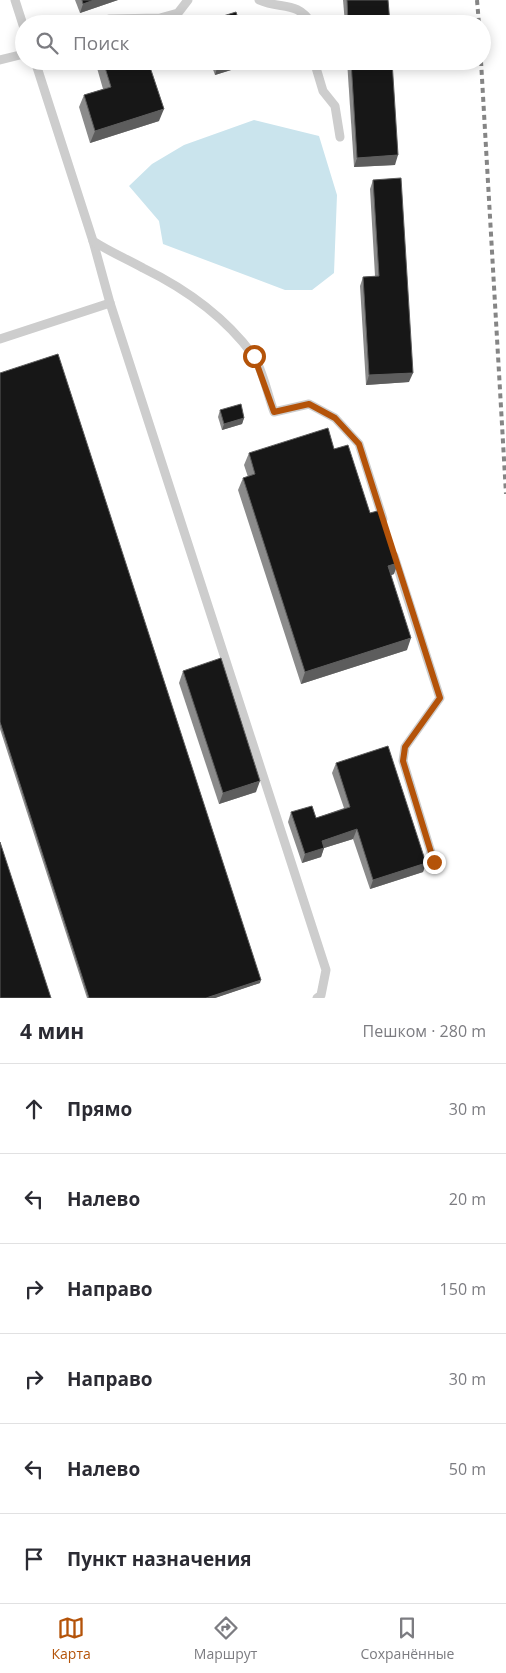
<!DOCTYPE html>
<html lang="ru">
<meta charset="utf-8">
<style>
body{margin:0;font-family:"Open Sans",sans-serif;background:#f2f2f3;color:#2b2b33}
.stop{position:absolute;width:15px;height:15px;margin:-11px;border:4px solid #b45309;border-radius:50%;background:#fff}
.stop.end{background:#b45309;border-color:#fff;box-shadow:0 1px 5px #0008}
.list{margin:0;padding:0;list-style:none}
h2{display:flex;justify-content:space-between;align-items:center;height:65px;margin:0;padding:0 20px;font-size:21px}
h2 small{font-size:16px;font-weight:400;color:#7c7c81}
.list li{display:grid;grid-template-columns:32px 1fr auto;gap:15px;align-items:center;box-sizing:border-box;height:90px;padding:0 20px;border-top:1px solid #e1e1e2}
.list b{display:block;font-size:19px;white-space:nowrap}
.list em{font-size:16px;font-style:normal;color:#7c7c81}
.icon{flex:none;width:28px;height:28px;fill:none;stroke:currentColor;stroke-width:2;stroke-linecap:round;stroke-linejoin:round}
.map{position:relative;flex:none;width:506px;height:998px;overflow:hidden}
.search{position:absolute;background:#fff;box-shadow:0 2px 12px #0003;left:15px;right:15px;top:15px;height:55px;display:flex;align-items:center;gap:12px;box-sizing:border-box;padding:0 18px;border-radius:28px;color:#7c7c81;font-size:19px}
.sheet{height:605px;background:#fff}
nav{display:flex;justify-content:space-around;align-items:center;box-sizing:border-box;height:70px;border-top:1px solid #e1e1e2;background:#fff;font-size:14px;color:#7c7c81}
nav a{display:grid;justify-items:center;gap:2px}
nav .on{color:#b45309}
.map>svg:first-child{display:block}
.water{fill:#cae4ed}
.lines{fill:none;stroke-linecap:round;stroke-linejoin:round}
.service{stroke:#cdcdcd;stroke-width:9}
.rail{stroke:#858585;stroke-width:4;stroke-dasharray:5 4;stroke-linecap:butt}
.wall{fill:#8b8b8b}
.shaded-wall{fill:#5d5d5d}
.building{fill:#171717;stroke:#5d5d5d}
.route{stroke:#b45309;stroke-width:6}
</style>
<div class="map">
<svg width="506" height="998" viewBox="0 0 506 998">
<rect width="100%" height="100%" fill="#fff"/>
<path class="water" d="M 254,120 L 319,136 L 337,195 L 334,273 L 312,290 L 285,290 L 163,244 L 159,221 L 129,186 L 152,164 L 184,145 Z"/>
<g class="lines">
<g class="service">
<path d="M 15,0 L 24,28"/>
<path d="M 259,0 C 281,10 297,0 312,24"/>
<path d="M 89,24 L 109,19 L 160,18 L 178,13 L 188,0"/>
<path d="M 0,60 L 24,54"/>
<path d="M 35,61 L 93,241 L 110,303 L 326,970 L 321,995 L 317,998"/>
<path d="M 314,61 L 323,91 L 335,106 L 340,137"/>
<path d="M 93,241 C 110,252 125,258 143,268 C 184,288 225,317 253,355 C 262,367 268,396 274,412 L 309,404 L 335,418 L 359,444 L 383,519"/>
<path d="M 0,339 L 110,303"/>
<path d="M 394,556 L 440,698 L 405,747 L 403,761 L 434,862"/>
</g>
<g class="rail">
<path d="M 477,0 L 479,24"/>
<path d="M 481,61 L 506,494"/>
</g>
</g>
<g class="wall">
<path d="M 75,0 L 118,0 L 80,13 Z"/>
<path d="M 343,0 L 388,0 L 390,24 L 345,24 Z"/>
<path d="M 95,61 L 148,61 L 159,121 L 90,143 L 79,107 L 84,95 L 103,89 Z"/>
<path d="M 210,61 L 248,61 L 247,65 L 215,75 Z"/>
<path d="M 347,61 L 392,61 L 395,165 L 354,167 Z"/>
<path d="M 373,180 L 409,382 L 366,385 L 360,286 L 363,277 L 375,276 L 370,189 Z"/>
<path d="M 0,373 L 260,983 L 215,998 L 87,998 L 0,729 Z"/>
<path d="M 220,410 L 244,418 L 242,424 L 222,430 L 218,417 Z"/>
<path d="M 334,449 L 370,513 L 394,574 L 391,575 L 407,650 L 301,684 L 238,490 L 243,478 L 248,477 L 244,465 L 249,453 Z"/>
<path d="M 183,671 L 256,792 L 219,804 L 179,683 Z"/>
<path d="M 336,763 L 426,863 L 423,872 L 370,889 L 353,839 L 324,848 L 321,857 L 302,863 L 288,822 L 291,812 L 316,818 L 344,808 L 332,773 Z"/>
</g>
<g class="shaded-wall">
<path d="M 94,0 L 118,0 L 80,13 L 83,4 Z"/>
<path d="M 231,61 L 248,61 L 247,65 L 215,75 L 218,65 Z"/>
<path d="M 164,109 L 159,121 L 90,143 L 95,131 Z"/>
<path d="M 398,155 L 395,165 L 354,167 L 357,158 Z"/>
<path d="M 413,373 L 409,382 L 366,385 L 369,375 Z"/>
<path d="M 244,418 L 242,424 L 222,430 L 224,424 Z"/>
<path d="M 398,563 L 394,574 L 384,578 L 388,566 Z"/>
<path d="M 411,638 L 407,650 L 301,684 L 305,672 Z"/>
<path d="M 260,781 L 256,792 L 219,804 L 223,793 Z"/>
<path d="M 357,829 L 353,839 L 324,848 L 321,857 L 302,863 L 305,854 L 322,841 Z"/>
<path d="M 426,863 L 423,872 L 370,889 L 373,880 Z"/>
<path d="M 261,980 L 260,983 L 215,998 L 206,998 Z"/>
</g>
<g class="building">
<path d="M 82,0 L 94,0 L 83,4 Z"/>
<path d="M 347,0 L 388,0 L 390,24 L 348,24 Z"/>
<path d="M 236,12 L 240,24 L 205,24 L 204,22 Z"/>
<path d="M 103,61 L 148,61 L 164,109 L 95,131 L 84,95 L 111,87 Z"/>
<path d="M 217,61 L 231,61 L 218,65 Z"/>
<path d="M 351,61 L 392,61 L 398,155 L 357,158 Z"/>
<path d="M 401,178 L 413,373 L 369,375 L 363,277 L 379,276 L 373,180 Z"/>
<path d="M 58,354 L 261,980 L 206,998 L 89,998 L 0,722 L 0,373 Z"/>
<path d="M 241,404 L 244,418 L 224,424 L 220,410 Z"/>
<path d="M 328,428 L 334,449 L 348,445 L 370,513 L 381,510 L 398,563 L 388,566 L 411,638 L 305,672 L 243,478 L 255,474 L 249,453 Z"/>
<path d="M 221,658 L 260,781 L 223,793 L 183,671 Z"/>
<path d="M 388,746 L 426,863 L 373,880 L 357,829 L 322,841 L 324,848 L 305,854 L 291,812 L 312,806 L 316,818 L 350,807 L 336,763 Z"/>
<path d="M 0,842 L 51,998 L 0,998 Z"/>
</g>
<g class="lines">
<path class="route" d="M 254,356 L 274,412 L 309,404 L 335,418 L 359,444 L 440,698 L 405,747 L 403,761 L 434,862"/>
</g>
</svg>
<div class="stop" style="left:254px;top:356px"></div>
<div class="stop end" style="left:434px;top:862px"></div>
<div class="search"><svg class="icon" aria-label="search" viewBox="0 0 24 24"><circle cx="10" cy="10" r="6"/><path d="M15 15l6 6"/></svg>Поиск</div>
</div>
<section class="sheet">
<h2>4 мин<small>Пешком · 280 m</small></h2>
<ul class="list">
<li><svg class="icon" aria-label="ahead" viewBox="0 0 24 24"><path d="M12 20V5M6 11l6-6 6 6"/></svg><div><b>Прямо</b></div><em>30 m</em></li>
<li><svg class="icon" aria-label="left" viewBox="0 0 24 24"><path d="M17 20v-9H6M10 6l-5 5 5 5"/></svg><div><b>Налево</b></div><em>20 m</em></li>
<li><svg class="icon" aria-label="right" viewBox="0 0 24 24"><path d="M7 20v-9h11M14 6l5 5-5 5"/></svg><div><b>Направо</b></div><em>150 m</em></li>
<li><svg class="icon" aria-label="right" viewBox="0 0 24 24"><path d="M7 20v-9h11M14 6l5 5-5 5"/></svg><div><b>Направо</b></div><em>30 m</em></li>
<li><svg class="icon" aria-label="left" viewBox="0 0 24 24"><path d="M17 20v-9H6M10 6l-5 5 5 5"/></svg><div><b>Налево</b></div><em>50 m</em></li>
<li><svg class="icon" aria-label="arrive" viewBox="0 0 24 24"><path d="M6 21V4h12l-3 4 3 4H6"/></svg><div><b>Пункт назначения</b></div></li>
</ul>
</section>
<nav>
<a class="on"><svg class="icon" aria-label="map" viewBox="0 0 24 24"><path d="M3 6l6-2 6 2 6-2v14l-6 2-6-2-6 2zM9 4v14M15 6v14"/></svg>Карта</a>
<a><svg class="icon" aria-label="directions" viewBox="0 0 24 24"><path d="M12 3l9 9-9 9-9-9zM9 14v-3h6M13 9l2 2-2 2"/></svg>Маршрут</a>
<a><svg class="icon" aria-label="saved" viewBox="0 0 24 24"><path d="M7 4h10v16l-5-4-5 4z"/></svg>Сохранённые</a>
</nav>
